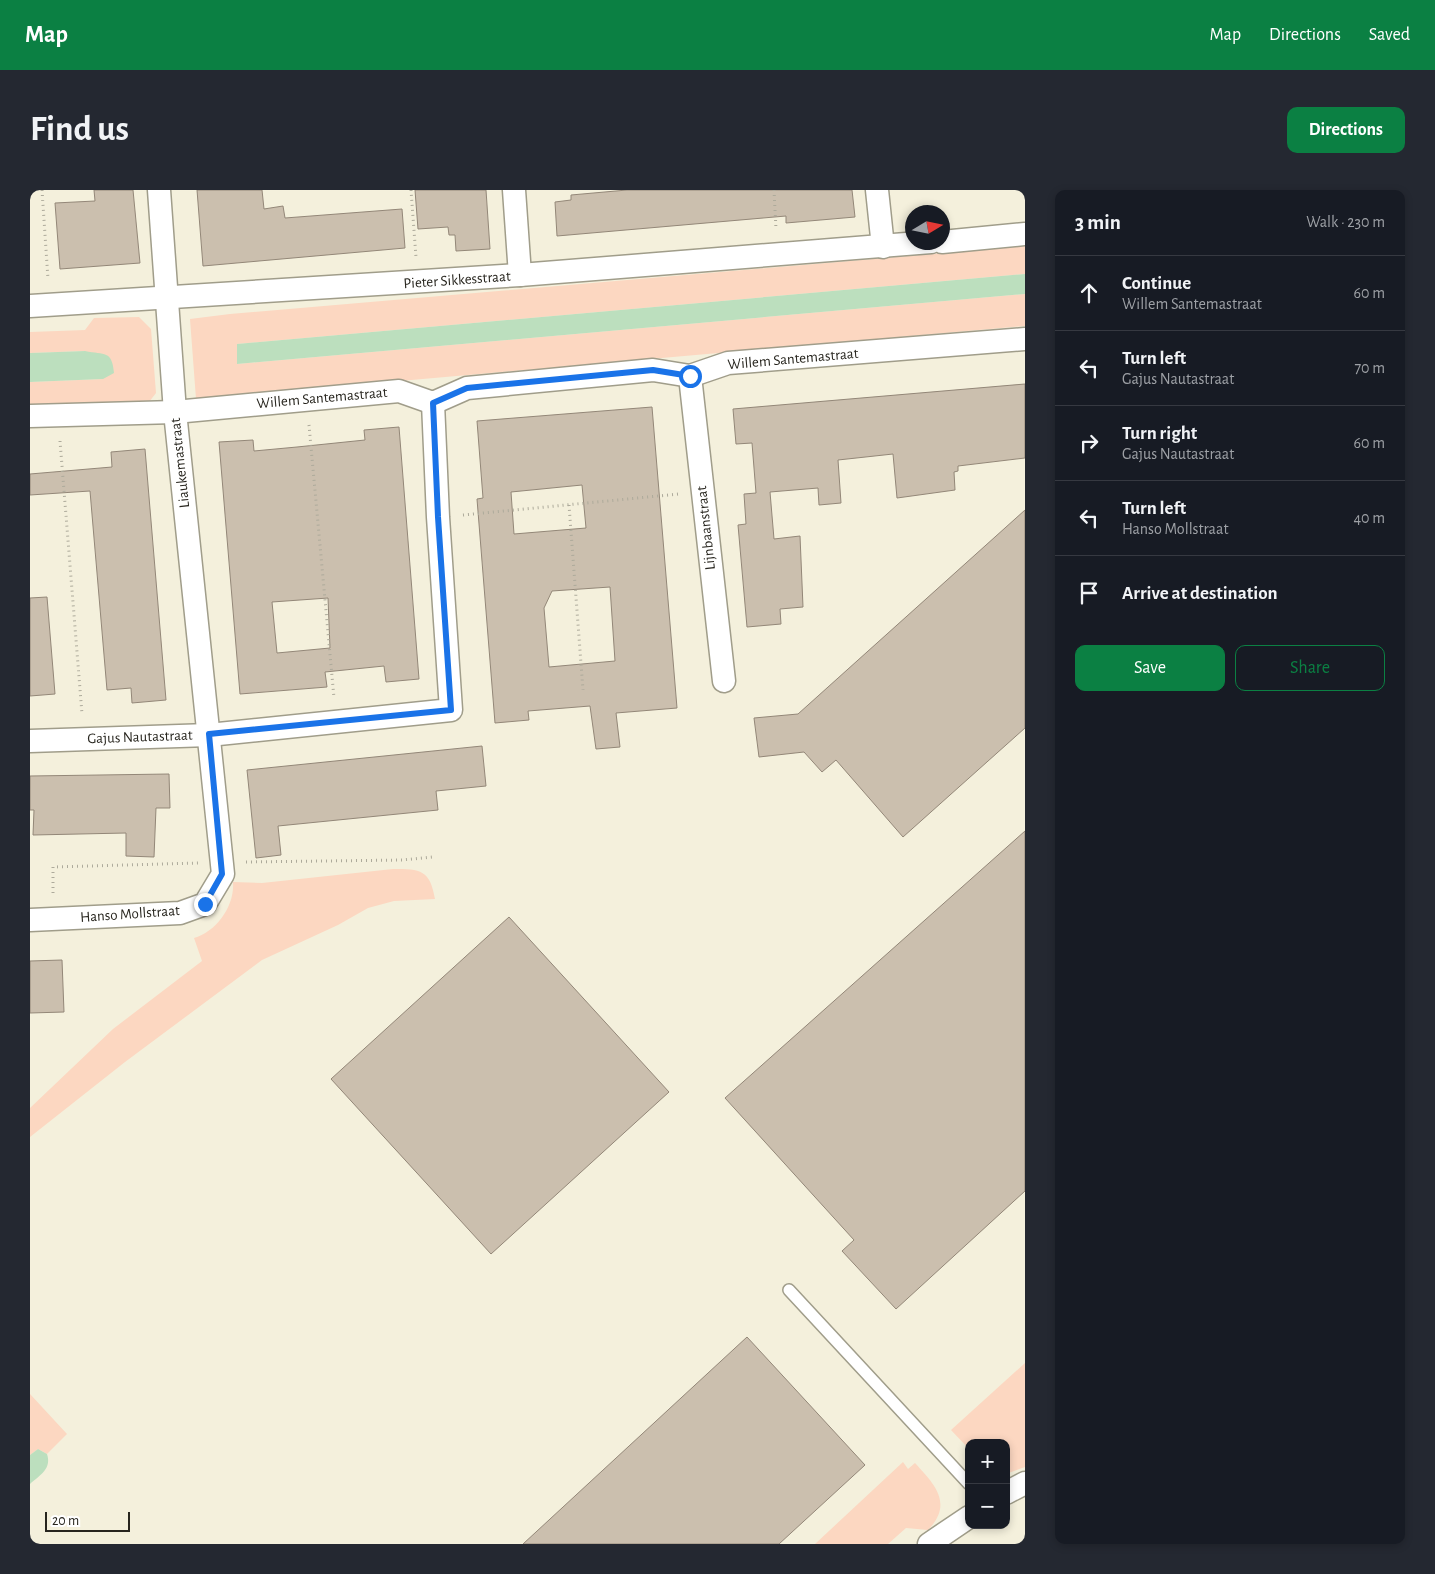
<!DOCTYPE html>
<meta charset="utf-8">
<style>
body{margin:0;font-family:"Alegreya Sans",sans-serif;background:#242831;color:#f1f3f6}
.controls{position:absolute;right:15px;bottom:15px;display:grid;overflow:hidden;border-radius:10px;box-shadow:0 2px 8px #0003}
.controls button{width:45px;height:45px;display:grid;place-items:center;padding:0;border:0;border-bottom:1px solid #363941;background:#171b24;color:#f1f3f6;font:25px sans-serif}
.compass{position:absolute;left:875px;top:15px;width:45px;height:45px;border-radius:50%;background:#171b24;box-shadow:0 2px 8px #0003;rotate:80deg}
.scale{position:absolute;left:15px;bottom:12px;width:85px;box-sizing:border-box;padding-left:5px;border:2px solid #27251e;border-top:0;font-size:14px;line-height:18px;white-space:nowrap;color:#27251e;-webkit-text-stroke:4px #fff;paint-order:stroke}
.stop{position:absolute;width:15px;height:15px;margin:-11px;border:4px solid #1a73e8;border-radius:50%;background:#fff}
.stop.end{background:#1a73e8;border-color:#fff;box-shadow:0 1px 5px #0008}
.list{margin:0;padding:0;list-style:none}
h2{display:flex;justify-content:space-between;align-items:center;height:65px;margin:0;padding:0 20px;font-size:21px}
h2 small{font-size:16px;font-weight:400;color:#9ea1a6}
.list li{display:grid;grid-template-columns:32px 1fr auto;gap:15px;align-items:center;box-sizing:border-box;height:75px;padding:0 20px;border-top:1px solid #363941}
.list b{display:block;font-size:19px;white-space:nowrap}
.list p{margin:0;font-size:16px;white-space:nowrap;color:#9ea1a6}
.list em{font-size:16px;font-style:normal;color:#9ea1a6}
.actions{display:flex;gap:10px;padding:15px 20px}
.actions a{flex:1;padding:11px 0;border:1px solid #0b8043;border-radius:10px;text-align:center;font-size:18px;color:#0b8043}
.actions .main{background:#0b8043;color:#fff}
.icon{flex:none;width:28px;height:28px;fill:none;stroke:currentColor;stroke-width:2;stroke-linecap:round;stroke-linejoin:round}
.map{position:relative;flex:none;width:995px;height:1354px;overflow:hidden;border-radius:10px}
header{display:flex;align-items:center;gap:30px;box-sizing:border-box;height:70px;padding:0 25px;background:#0b8043;color:#fff}
header strong{font-size:24px}
nav{display:flex;gap:28px;margin-inline-start:auto;font-size:18px}
.intro{display:flex;align-items:center;justify-content:space-between;box-sizing:border-box;height:120px;padding:0 30px}
h1{margin:0;font-size:35px}
.button{padding:12px 22px;border-radius:10px;background:#0b8043;color:#fff;font-size:18px;font-weight:700}
main{display:flex;gap:30px;padding:0 30px}
aside{flex:1;background:#171b24;border-radius:10px;box-shadow:0 2px 8px #0003}
.map>svg:first-child{display:block}
.green{fill:#fcd7c1}
.water{fill:#bcdfbe}
.building{fill:#cbbfae;stroke:#938778;fill-rule:evenodd}
.lines{fill:none;stroke-linecap:round;stroke-linejoin:round}
.lane-casing{stroke:#a09d8a;stroke-width:14}
.street-casing{stroke:#a09d8a;stroke-width:25}
.path{stroke:#adaa9b;stroke-width:3;stroke-dasharray:1 4;stroke-linecap:butt}
.lane{stroke:#fff;stroke-width:11}
.street{stroke:#fff;stroke-width:22}
.route{stroke:#1a73e8;stroke-width:6}
.labels{text-anchor:middle;dominant-baseline:central;stroke-width:4.5;stroke-linejoin:round;paint-order:stroke}
.street-label{font-size:15px;fill:#27251e;stroke:#fff}
</style>
<header>
<strong>Map</strong>
<nav><a>Map</a><a>Directions</a><a>Saved</a></nav>
</header>
<div class="intro"><h1>Find us</h1><a class="button">Directions</a></div>
<main>
<div class="map">
<svg width="995" height="1354" viewBox="0 0 995 1354">
<rect width="100%" height="100%" fill="#f4f0dc"/>
<g class="green">
<path d="M 995,56 L 995,84 L 207,154 L 207,174 L 995,104 L 995,136 L 166,209 L 160,129 L 200,124 Z"/>
<path d="M 109,127 L 121,139 L 126,203 L 119,212 L 0,216 L 0,192 L 73,189 L 55,161 L 0,163 L 0,142 L 55,140 L 64,128 Z"/>
<path d="M 363,679 C 391,679 400,680 405,709 L 364,711 L 338,718 L 308,735 L 232,770 L 95,872 L 0,947 L 0,918 L 83,839 L 172,771 L 164,748 C 186,742 205,716 203,692 L 232,693 Z"/>
<path d="M 995,1173 L 995,1277 L 976,1284 L 976,1253 L 939,1253 L 939,1259 L 921,1240 Z"/>
<path d="M 0,1204 L 37,1244 L 17,1264 L 8,1259 L 0,1265 Z"/>
<path d="M 873,1272 L 878,1279 L 885,1273 C 904,1294 924,1313 898,1340 L 876,1338 L 858,1354 L 785,1354 Z"/>
</g>
<g class="water">
<path d="M 995,84 L 995,104 L 207,174 L 207,154 Z"/>
<path d="M 55,161 C 75,165 82,160 84,183 L 73,189 L 0,192 L 0,163 Z"/>
<path d="M 8,1259 L 17,1264 C 22,1279 10,1285 0,1294 L 0,1265 Z"/>
</g>
<g class="building">
<path d="M 64,0 L 103,0 L 110,73 L 30,79 L 25,13 L 65,11 Z"/>
<path d="M 167,0 L 232,0 L 234,19 L 253,16 L 255,28 L 372,19 L 375,58 L 173,76 Z"/>
<path d="M 385,0 L 456,0 L 460,59 L 426,61 L 425,45 L 419,45 L 418,37 L 388,39 Z"/>
<path d="M 597,0 L 822,0 L 825,27 L 756,33 L 756,26 L 527,46 L 525,12 L 541,10 L 541,5 Z"/>
<path d="M 995,194 L 995,268 L 928,276 L 928,281 L 924,282 L 925,300 L 867,308 L 863,264 L 808,270 L 811,313 L 789,315 L 788,298 L 740,302 L 744,349 L 770,346 L 773,417 L 750,419 L 751,434 L 717,437 L 708,335 L 716,334 L 714,304 L 726,303 L 722,253 L 706,254 L 703,219 Z"/>
<path d="M 622,217 L 647,518 L 586,523 L 590,557 L 566,559 L 560,516 L 498,521 L 499,530 L 465,533 L 447,309 L 453,308 L 447,231 ZM 552,295 L 556,338 L 484,344 L 481,302 ZM 580,397 L 585,471 L 519,477 L 514,418 L 522,401 Z"/>
<path d="M 369,237 L 389,489 L 356,492 L 354,476 L 295,482 L 297,497 L 210,504 L 189,252 L 223,250 L 224,261 L 267,257 L 335,250 L 334,240 ZM 298,408 L 300,458 L 247,463 L 242,412 Z"/>
<path d="M 115,259 L 136,510 L 102,513 L 101,498 L 77,500 L 60,301 L 0,305 L 0,284 L 82,277 L 81,262 Z"/>
<path d="M 995,320 L 995,538 L 873,647 L 806,570 L 792,582 L 774,562 L 729,567 L 724,528 L 768,524 Z"/>
<path d="M 17,407 L 25,504 L 0,506 L 0,408 Z"/>
<path d="M 452,556 L 456,596 L 406,601 L 408,620 L 248,636 L 251,665 L 226,668 L 217,580 Z"/>
<path d="M 139,584 L 140,618 L 126,618 L 124,667 L 96,666 L 96,643 L 3,645 L 4,620 L 0,620 L 0,586 Z"/>
<path d="M 995,641 L 995,1001 L 866,1119 L 812,1061 L 824,1050 L 695,908 Z"/>
<path d="M 479,727 L 639,902 L 461,1064 L 301,889 Z"/>
<path d="M 32,770 L 34,822 L 0,823 L 0,771 Z"/>
<path d="M 717,1147 L 835,1275 L 749,1354 L 493,1354 Z"/>
</g>
<g class="lines">
<defs>
<path id="lane" d="M 759,1100 L 939,1294"/>
<g id="street">
<path d="M 484,0 L 490,85"/>
<path d="M 847,0 L 853,57"/>
<path d="M 912,52 L 995,44"/>
<path d="M 0,116 L 490,85 L 901,52"/>
<path d="M 660,186 L 694,491"/>
<path d="M 0,226 L 145,222 L 369,201 L 403,213 L 437,198 L 623,180 L 660,186 L 698,173 L 995,149"/>
<path d="M 0,551 L 179,545 L 421,520 L 408,327 L 403,213"/>
<path d="M 0,730 L 150,723 L 175,714 L 193,684 L 145,222 L 129,0"/>
<path d="M 976,1303 L 995,1293"/>
<path d="M 899,1354 L 939,1327"/>
</g>
</defs>
<use href="#lane" class="lane-casing"/>
<use href="#street" class="street-casing"/>
<g class="path">
<path d="M 12,0 L 18,89"/>
<path d="M 381,0 L 386,67"/>
<path d="M 744,0 L 746,39"/>
<path d="M 279,235 L 304,508"/>
<path d="M 30,251 L 52,524"/>
<path d="M 539,315 L 553,500"/>
<path d="M 433,325 L 649,304"/>
<path d="M 216,672 L 372,670 L 403,667"/>
<path d="M 23,703 L 23,677 L 168,673"/>
</g>
<use href="#lane" class="lane"/>
<use href="#street" class="street"/>
</g>
<g class="lines">
<path class="route" d="M 175,714 L 192,684 L 179,544 L 421,520 L 408,327 L 403,213 L 437,198 L 623,180 L 660,186"/>
</g>
<g class="labels">
<g class="street-label">
<text transform="translate(427 90) rotate(-4)">Pieter Sikkesstraat</text>
<text transform="translate(763 169) rotate(-5)">Willem Santemastraat</text>
<text transform="translate(292 208) rotate(-5)">Willem Santemastraat</text>
<text transform="translate(150 273) rotate(-96)">Liaukemastraat</text>
<text transform="translate(676 338) rotate(-96)">Lijnbaanstraat</text>
<text transform="translate(110 547) rotate(-2)">Gajus Nautastraat</text>
<text transform="translate(100 724) rotate(-4)">Hanso Mollstraat</text>
</g>
</g>
</svg>
<div class="controls">
<button>+</button>
<button>−</button>
</div>
<svg class="compass" viewBox="-18 -18 36 36"><path d="M0-13l5 13h-10z" fill="#e53935"/><path d="M0 13l5-13h-10z" fill="#9ea1a6"/></svg>
<div class="scale">20 m</div>
<div class="stop" style="left:660px;top:186px"></div>
<div class="stop end" style="left:175px;top:714px"></div>
</div>
<aside>
<h2>3 min<small>Walk · 230 m</small></h2>
<ul class="list">
<li><svg class="icon" aria-label="ahead" viewBox="0 0 24 24"><path d="M12 20V5M6 11l6-6 6 6"/></svg><div><b>Continue</b><p>Willem Santemastraat</p></div><em>60 m</em></li>
<li><svg class="icon" aria-label="left" viewBox="0 0 24 24"><path d="M17 20v-9H6M10 6l-5 5 5 5"/></svg><div><b>Turn left</b><p>Gajus Nautastraat</p></div><em>70 m</em></li>
<li><svg class="icon" aria-label="right" viewBox="0 0 24 24"><path d="M7 20v-9h11M14 6l5 5-5 5"/></svg><div><b>Turn right</b><p>Gajus Nautastraat</p></div><em>60 m</em></li>
<li><svg class="icon" aria-label="left" viewBox="0 0 24 24"><path d="M17 20v-9H6M10 6l-5 5 5 5"/></svg><div><b>Turn left</b><p>Hanso Mollstraat</p></div><em>40 m</em></li>
<li><svg class="icon" aria-label="arrive" viewBox="0 0 24 24"><path d="M6 21V4h12l-3 4 3 4H6"/></svg><div><b>Arrive at destination</b></div></li>
</ul>
<div class="actions"><a class="main">Save</a><a>Share</a></div>
</aside>
</main>
